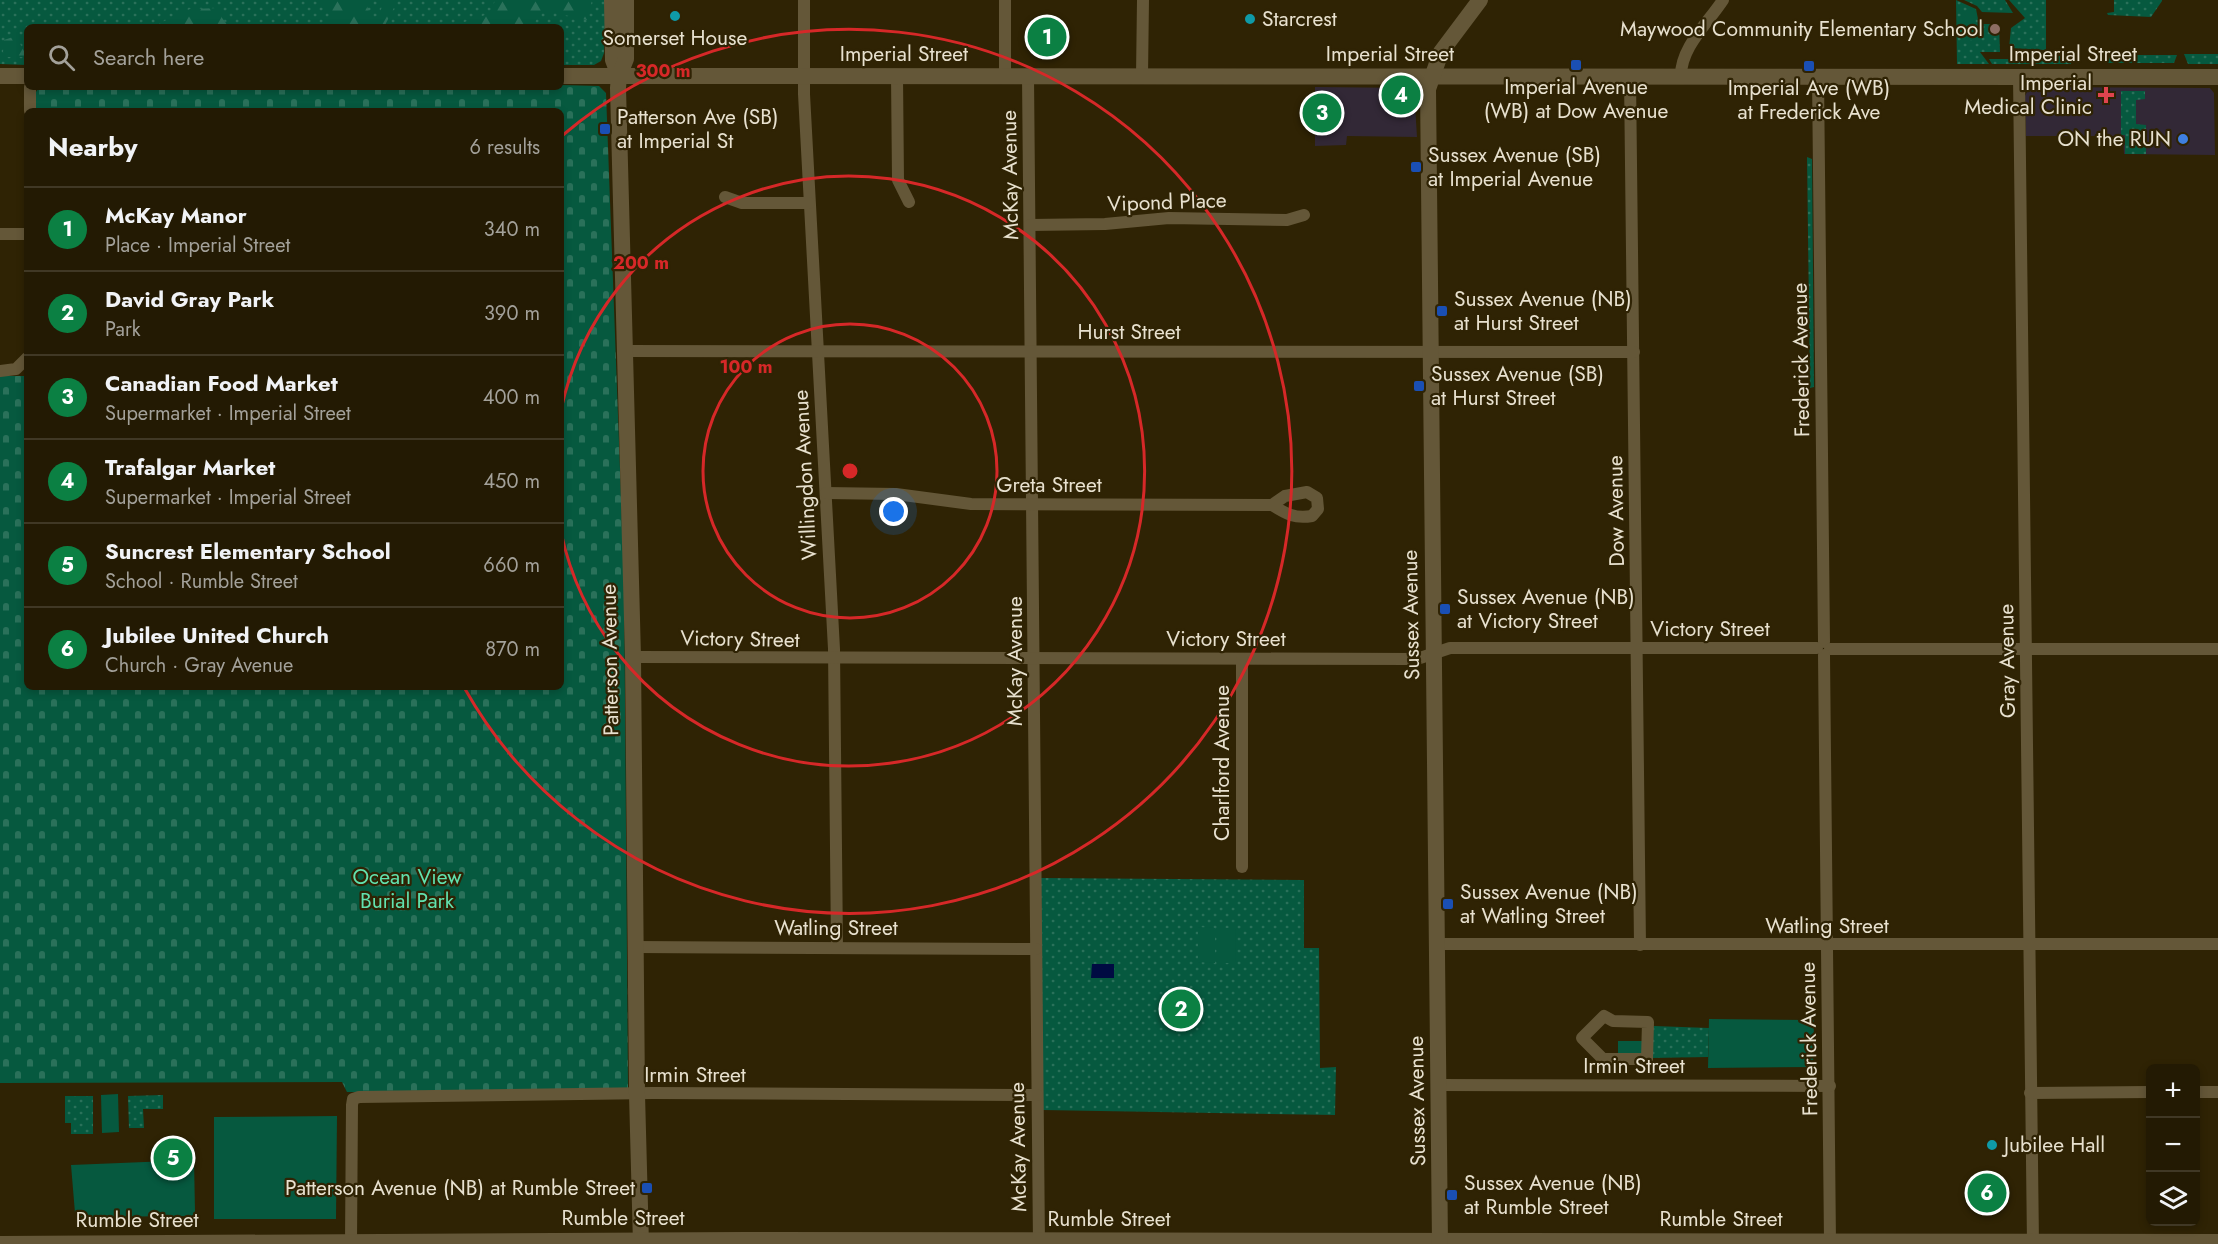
<!DOCTYPE html>
<meta charset="utf-8">
<style>
body{margin:0;font-family:Jost,sans-serif;background:#2b230d;color:#f1f3f6}
.controls{position:absolute;right:18px;bottom:18px;display:grid;overflow:hidden;border-radius:9px;box-shadow:0 3px 9px #0003}
.controls button{width:54px;height:54px;display:grid;place-items:center;padding:0;border:0;border-bottom:2px solid #403825;background:#231a03;color:#f1f3f6;font:30px sans-serif}
.you{position:absolute;left:894px;top:512px;width:21px;height:21px;margin:-15px;border:4px solid #fff;border-radius:50%;background:#1a73e8;box-shadow:0 0 0 9px #1a73e833}
.badge{display:grid;place-items:center;width:39px;height:39px;border-radius:50%;background:#0b8043;color:#fff;font-size:20px;font-weight:700}
.pin{position:absolute;translate:-50% -50%;border:3px solid #fff;box-shadow:0 2px 6px #0006}
.list{margin:0;padding:0;list-style:none}
h2{display:flex;justify-content:space-between;align-items:center;height:78px;margin:0;padding:0 24px;font-size:26px}
h2 small{font-size:20px;font-weight:400;color:#a3a19a}
.list li{display:grid;grid-template-columns:39px 1fr auto;gap:18px;align-items:center;box-sizing:border-box;height:84px;padding:0 24px;border-top:2px solid #403825}
.list b{display:block;font-size:22px;white-space:nowrap}
.list p{margin:0;font-size:20px;white-space:nowrap;color:#a3a19a}
.list em{font-size:20px;font-style:normal;color:#a3a19a}
.icon{flex:none;width:33px;height:33px;fill:none;stroke:currentColor;stroke-width:2;stroke-linecap:round;stroke-linejoin:round}
.map{position:relative;flex:none;width:2218px;height:1244px;overflow:hidden}
.search{position:absolute;background:#231a03;box-shadow:0 3px 9px #0003;left:24px;top:24px;width:540px;height:66px;display:flex;align-items:center;gap:15px;box-sizing:border-box;padding:0 21px;border-radius:9px;color:#a3a19a;font-size:22px}
.panel{position:absolute;background:#231a03;box-shadow:0 3px 9px #0003;left:24px;top:108px;width:540px;height:582px;border-radius:9px}
.map>svg:first-child{display:block}
.commercial{fill:#322836}
.grass{fill:url(#grass-dots)}
.forest{fill:url(#forest-firs)}
.cemetery{fill:url(#cemetery-stones)}
.pitch{fill:#06593f}
.water{fill:#000b42}
.lines{fill:none;stroke-linecap:round;stroke-linejoin:round}
.street{stroke:#645738;stroke-width:12}
.secondary{stroke:#645738;stroke-width:16}
.ring{fill:none;stroke:#d62828;stroke-width:3}
.culture-dot{fill:#0f9aa8;stroke:#2f2304;stroke-width:2}
.education-dot{fill:#8d6e63;stroke:#2f2304;stroke-width:2}
.transit-dot{fill:#1a4fb4;stroke:#2f2304;stroke-width:2}
.health-dot{fill:#e0444e;stroke:#2f2304;stroke-width:2}
.shop-dot{fill:#3f7fe0;stroke:#2f2304;stroke-width:2}
.labels{text-anchor:middle;dominant-baseline:central;stroke-width:4.5;stroke-linejoin:round;paint-order:stroke}
.poi-label{font-size:21px;fill:#e8e1cf;stroke:#2f2304;text-anchor:start}
.street-label{font-size:21px;fill:#e8e1cf;stroke:#2f2304}
.park-label{font-size:21px;fill:#61e2af;stroke:#2f2304}
.centre{fill:#d62828;stroke:#2f2304;stroke-width:3}
.ring-label{font-size:18px;text-anchor:middle;font-weight:bold;fill:#d62828;stroke:#2f2304;stroke-width:4.5;stroke-linejoin:round;paint-order:stroke}
</style>
<div class="map">
<svg width="2218" height="1244" viewBox="0 0 2218 1244">
<defs>
<pattern id="grass-dots" width="8" height="8" patternUnits="userSpaceOnUse" patternTransform="scale(1.5)"><rect width="8" height="8" fill="#06593f"/><path d="M2 2h.1M6 6h.1" fill="none" stroke="#2a715a" stroke-width="1.8" stroke-linecap="round"/></pattern>
<pattern id="forest-firs" width="22" height="20" patternUnits="userSpaceOnUse" patternTransform="scale(1.5)"><rect width="22" height="20" fill="#06593f"/><path d="M5 1l3.5 6h-7zM16 11l3.5 6h-7z" fill="#2a715a"/></pattern>
<pattern id="cemetery-stones" width="16" height="16" patternUnits="userSpaceOnUse" patternTransform="scale(1.5)"><rect width="16" height="16" fill="#06593f"/><path d="M2 7V4a2 2 0 0 1 4 0v3zM10 15v-3a2 2 0 0 1 4 0v3z" fill="#2a715a"/></pattern>
</defs>
<rect width="100%" height="100%" fill="#2f2304"/>
<g class="commercial">
<path d="M 1315,87 L 1414,88 L 1417,137 L 1347,136 L 1346,145 L 1315,146 Z"/>
<path d="M 2033,87 L 2210,88 L 2214,93 L 2215,155 L 2124,154 L 2123,136 L 2026,136 L 2025,96 L 2028,90 Z"/>
</g>
<g class="grass">
<path d="M 0,0 L 606,0 L 604,53 L 601,61 L 594,65 L 561,65 L 561,27 L 27,27 L 27,65 L 0,64 Z"/>
<path d="M 1956,0 L 1976,9 L 1979,24 L 1999,24 L 2000,52 L 1980,52 L 1989,64 L 1957,64 Z"/>
<path d="M 1964,0 L 2005,0 L 2013,13 L 1982,12 L 1977,6 Z"/>
<path d="M 2009,0 L 2046,0 L 2046,50 L 2009,48 L 2011,28 L 2025,18 Z"/>
<path d="M 2114,0 L 2162,0 L 2162,1 L 2151,17 L 2108,15 L 2107,13 L 2114,12 Z"/>
<path d="M 2184,54 L 2218,54 L 2218,64 L 2188,64 Z"/>
<path d="M 2106,55 L 2177,55 L 2174,63 L 2106,63 Z"/>
<path d="M 2048,56 L 2071,56 L 2071,64 L 1992,64 L 1989,59 L 2047,59 Z"/>
<path d="M 2121,91 L 2145,91 L 2145,99 L 2136,100 L 2136,124 L 2146,125 L 2146,154 L 2125,154 L 2125,135 L 2121,135 Z"/>
<path d="M 1807,157 L 1812,159 L 1814,387 L 1810,388 Z"/>
<path d="M 1041,878 L 1304,880 L 1304,948 L 1319,948 L 1320,1068 L 1336,1067 L 1335,1115 L 1043,1110 Z"/>
<path d="M 1654,1026 L 1709,1028 L 1708,1057 L 1651,1058 L 1651,1029 Z"/>
<path d="M 163,1095 L 163,1109 L 143,1109 L 144,1128 L 129,1128 L 128,1096 Z"/>
<path d="M 65,1096 L 93,1096 L 93,1134 L 71,1134 L 71,1123 L 65,1123 Z"/>
</g>
<g class="forest">
<path d="M 320,0 L 365,0 L 371,18 L 378,16 L 385,0 L 398,0 L 384,27 L 329,27 L 331,9 Z"/>
<path d="M 495,0 L 592,0 L 587,20 L 542,10 L 532,27 L 450,27 L 491,13 Z"/>
<path d="M 220,8 L 222,18 L 230,27 L 158,27 L 160,23 L 190,9 Z"/>
<path d="M 16,36 L 27,57 L 7,57 L 3,52 L 4,40 Z"/>
</g>
<path class="cemetery" d="M 561,85 L 599,86 L 606,93 L 624,577 L 628,1088 L 616,1091 L 347,1092 L 342,1082 L 0,1083 L 0,376 L 27,376 L 27,687 L 561,687 L 561,111 L 36,111 L 36,92 L 39,87 Z"/>
<g class="pitch">
<rect x="1963" y="11" width="11" height="29"/>
<path d="M 1198,927 L 1215,928 L 1215,963 L 1198,962 Z"/>
<path d="M 1219,928 L 1236,928 L 1235,963 L 1219,963 Z"/>
<path d="M 1709,1019 L 1814,1020 L 1813,1067 L 1708,1068 Z"/>
<path d="M 1618,1041 L 1647,1041 L 1647,1059 L 1618,1058 Z"/>
<path d="M 118,1094 L 119,1132 L 102,1133 L 101,1095 Z"/>
<path d="M 337,1116 L 336,1219 L 214,1219 L 214,1117 Z"/>
<path d="M 194,1160 L 195,1211 L 193,1216 L 79,1217 L 75,1213 L 71,1165 Z"/>
</g>
<path class="water" d="M 1114,964 L 1114,978 L 1091,978 L 1092,964 Z"/>
<g class="lines">
<g class="street">
<path d="M 804,0 L 804,94 L 834,649 L 837,948"/>
<path d="M 897,76 L 898,180 L 909,202"/>
<path d="M 1142,76 L 1143,0"/>
<path d="M 1005,77 L 1005,0"/>
<path d="M 1028,77 L 1039,1244"/>
<path d="M 1630,77 L 1640,945"/>
<path d="M 1681,77 C 1680,48 1708,23 1723,0"/>
<path d="M 1818,77 L 1824,642"/>
<path d="M 2019,77 L 2033,1244"/>
<path d="M 30,87 L 30,111"/>
<path d="M 725,197 L 742,203 L 809,203"/>
<path d="M 1030,225 L 1105,224 L 1169,218 L 1287,220 L 1304,215"/>
<path d="M 0,234 L 27,234"/>
<path d="M 623,351 L 1634,352"/>
<path d="M 0,371 L 16,369 L 27,358"/>
<path d="M 826,493 L 896,494 L 971,504 L 1272,505 C 1286,514 1295,519 1312,516 L 1318,509 L 1317,498 L 1307,492 L 1285,496 L 1272,505"/>
<path d="M 1830,649 L 2218,649"/>
<path d="M 1824,655 L 1830,1242"/>
<path d="M 633,657 L 1417,659 L 1450,648 L 1817,648"/>
<path d="M 1242,659 L 1242,867"/>
<path d="M 1437,944 L 2218,944"/>
<path d="M 635,947 L 1036,949"/>
<path d="M 1604,1016 L 1613,1021 L 1648,1022 L 1647,1059 L 1603,1059 L 1582,1038 Z"/>
<path d="M 1439,1085 L 1830,1086"/>
<path d="M 2196,1092 L 2218,1092"/>
<path d="M 2030,1093 L 2150,1092"/>
<path d="M 351,1242 L 352,1105 L 353,1099 L 359,1097 L 653,1093 L 1037,1095"/>
</g>
<g class="secondary">
<path d="M 612,0 L 613,60 L 619,76"/>
<path d="M 626,0 L 626,59 L 619,76 L 618,88 L 633,657 L 637,1094 L 641,1244"/>
<path d="M 0,76 L 27,76"/>
<path d="M 561,76 L 2218,77"/>
<path d="M 0,1244 L 742,1240 L 2218,1242"/>
<path d="M 1440,1244 L 1428,89 L 1441,52 L 1480,0"/>
</g>
</g>
<g class="ring">
<circle cx="850" cy="471" r="147"/>
<path d="M561 410A295 295 0 1 1 561 532"/>
<path d="M563 135A442 442 0 1 1 465 689"/>
</g>
<g class="culture-dot">
<circle cx="675" cy="16" r="6"/>
<circle cx="1250" cy="19" r="6"/>
<circle cx="1992" cy="1145" r="6"/>
</g>
<circle class="education-dot" cx="1995" cy="29" r="6"/>
<g class="transit-dot">
<rect x="1570" y="59" width="12" height="12" rx="3"/>
<rect x="1803" y="60" width="12" height="12" rx="3"/>
<rect x="599" y="123" width="12" height="12" rx="3"/>
<rect x="1410" y="161" width="12" height="12" rx="3"/>
<rect x="1436" y="305" width="12" height="12" rx="3"/>
<rect x="1413" y="380" width="12" height="12" rx="3"/>
<rect x="1439" y="603" width="12" height="12" rx="3"/>
<rect x="1442" y="898" width="12" height="12" rx="3"/>
<rect x="641" y="1182" width="12" height="12" rx="3"/>
<rect x="1446" y="1189" width="12" height="12" rx="3"/>
</g>
<path class="health-dot" d="M2103 86h6v6h6v6h-6v6h-6v-6h-6v-6h6z"/>
<circle class="shop-dot" cx="2183" cy="139" r="6"/>
<g class="labels">
<g class="poi-label">
<text x="1262" y="19">Starcrest</text>
<text x="1983" y="29" text-anchor="end">Maywood Community Elementary School</text>
<text x="675" y="38" text-anchor="middle">Somerset House</text>
<text x="2092" y="83" text-anchor="end">Imperial<tspan x="2092" dy="24">Medical Clinic</tspan></text>
<text x="1576" y="87" text-anchor="middle">Imperial Avenue<tspan x="1576" dy="24">(WB) at Dow Avenue</tspan></text>
<text x="1809" y="88" text-anchor="middle">Imperial Ave (WB)<tspan x="1809" dy="24">at Frederick Ave</tspan></text>
<text x="617" y="117">Patterson Ave (SB)<tspan x="617" dy="24">at Imperial St</tspan></text>
<text x="2171" y="139" text-anchor="end">ON the RUN</text>
<text x="1428" y="155">Sussex Avenue (SB)<tspan x="1428" dy="24">at Imperial Avenue</tspan></text>
<text x="1454" y="299">Sussex Avenue (NB)<tspan x="1454" dy="24">at Hurst Street</tspan></text>
<text x="1431" y="374">Sussex Avenue (SB)<tspan x="1431" dy="24">at Hurst Street</tspan></text>
<text x="1457" y="597">Sussex Avenue (NB)<tspan x="1457" dy="24">at Victory Street</tspan></text>
<text x="1460" y="892">Sussex Avenue (NB)<tspan x="1460" dy="24">at Watling Street</tspan></text>
<text x="2004" y="1145">Jubilee Hall</text>
<text x="1464" y="1183">Sussex Avenue (NB)<tspan x="1464" dy="24">at Rumble Street</tspan></text>
<text x="635" y="1188" text-anchor="end">Patterson Avenue (NB) at Rumble Street</text>
</g>
<g class="street-label">
<text x="904" y="54">Imperial Street</text>
<text x="1390" y="54">Imperial Street</text>
<text x="2073" y="54">Imperial Street</text>
<text transform="translate(1010 175) rotate(-91)">McKay Avenue</text>
<text transform="translate(1167 202) rotate(-2)">Vipond Place</text>
<text x="1129" y="332">Hurst Street</text>
<text transform="translate(1801 360) rotate(-91)">Frederick Avenue</text>
<text transform="translate(805 475) rotate(-93)">Willingdon Avenue</text>
<text x="1049" y="485">Greta Street</text>
<text transform="translate(1616 511) rotate(-91)">Dow Avenue</text>
<text transform="translate(1411 615) rotate(-91)">Sussex Avenue</text>
<text x="1710" y="629">Victory Street</text>
<text transform="translate(740 639) rotate(1)">Victory Street</text>
<text x="1226" y="639">Victory Street</text>
<text transform="translate(610 660) rotate(-91)">Patterson Avenue</text>
<text transform="translate(1015 661) rotate(-90)">McKay Avenue</text>
<text transform="translate(2007 661) rotate(-91)">Gray Avenue</text>
<text transform="translate(1222 763) rotate(-90)">Charlford Avenue</text>
<text x="1827" y="926">Watling Street</text>
<text x="836" y="928">Watling Street</text>
<text transform="translate(1809 1039) rotate(-91)">Frederick Avenue</text>
<text x="1634" y="1066">Irmin Street</text>
<text x="695" y="1075">Irmin Street</text>
<text transform="translate(1417 1101) rotate(-91)">Sussex Avenue</text>
<text transform="translate(1018 1147) rotate(-91)">McKay Avenue</text>
<text x="623" y="1218">Rumble Street</text>
<text x="1109" y="1219">Rumble Street</text>
<text x="1721" y="1219">Rumble Street</text>
<text x="137" y="1220">Rumble Street</text>
</g>
<g class="park-label">
<text x="407" y="877">Ocean View<tspan x="407" dy="24">Burial Park</tspan></text>
</g>
</g>
<circle cx="850" cy="471" r="9" class="centre"/>
<g class="ring-label">
<text x="663" y="77">300 m</text>
<text x="641" y="269">200 m</text>
<text x="746" y="373">100 m</text>
</g>
</svg>
<div class="controls">
<button>+</button>
<button>−</button>
<button><svg class="icon" aria-label="layers" viewBox="0 0 24 24"><path d="M12 4l9 5-9 5-9-5zM3 14l9 5 9-5"/></svg></button>
</div>
<div class="you"></div>
<div class="pin badge" style="left:1047px;top:37px">1</div>
<div class="pin badge" style="left:1181px;top:1009px">2</div>
<div class="pin badge" style="left:1322px;top:113px">3</div>
<div class="pin badge" style="left:1401px;top:95px">4</div>
<div class="pin badge" style="left:173px;top:1158px">5</div>
<div class="pin badge" style="left:1987px;top:1193px">6</div>
<div class="search"><svg class="icon" aria-label="search" viewBox="0 0 24 24"><circle cx="10" cy="10" r="6"/><path d="M15 15l6 6"/></svg>Search here</div>
<section class="panel">
<h2>Nearby<small>6 results</small></h2>
<ul class="list">
<li><span class="badge">1</span><div><b>McKay Manor</b><p>Place · Imperial Street</p></div><em>340 m</em></li>
<li><span class="badge">2</span><div><b>David Gray Park</b><p>Park</p></div><em>390 m</em></li>
<li><span class="badge">3</span><div><b>Canadian Food Market</b><p>Supermarket · Imperial Street</p></div><em>400 m</em></li>
<li><span class="badge">4</span><div><b>Trafalgar Market</b><p>Supermarket · Imperial Street</p></div><em>450 m</em></li>
<li><span class="badge">5</span><div><b>Suncrest Elementary School</b><p>School · Rumble Street</p></div><em>660 m</em></li>
<li><span class="badge">6</span><div><b>Jubilee United Church</b><p>Church · Gray Avenue</p></div><em>870 m</em></li>
</ul>
</section>
</div>
